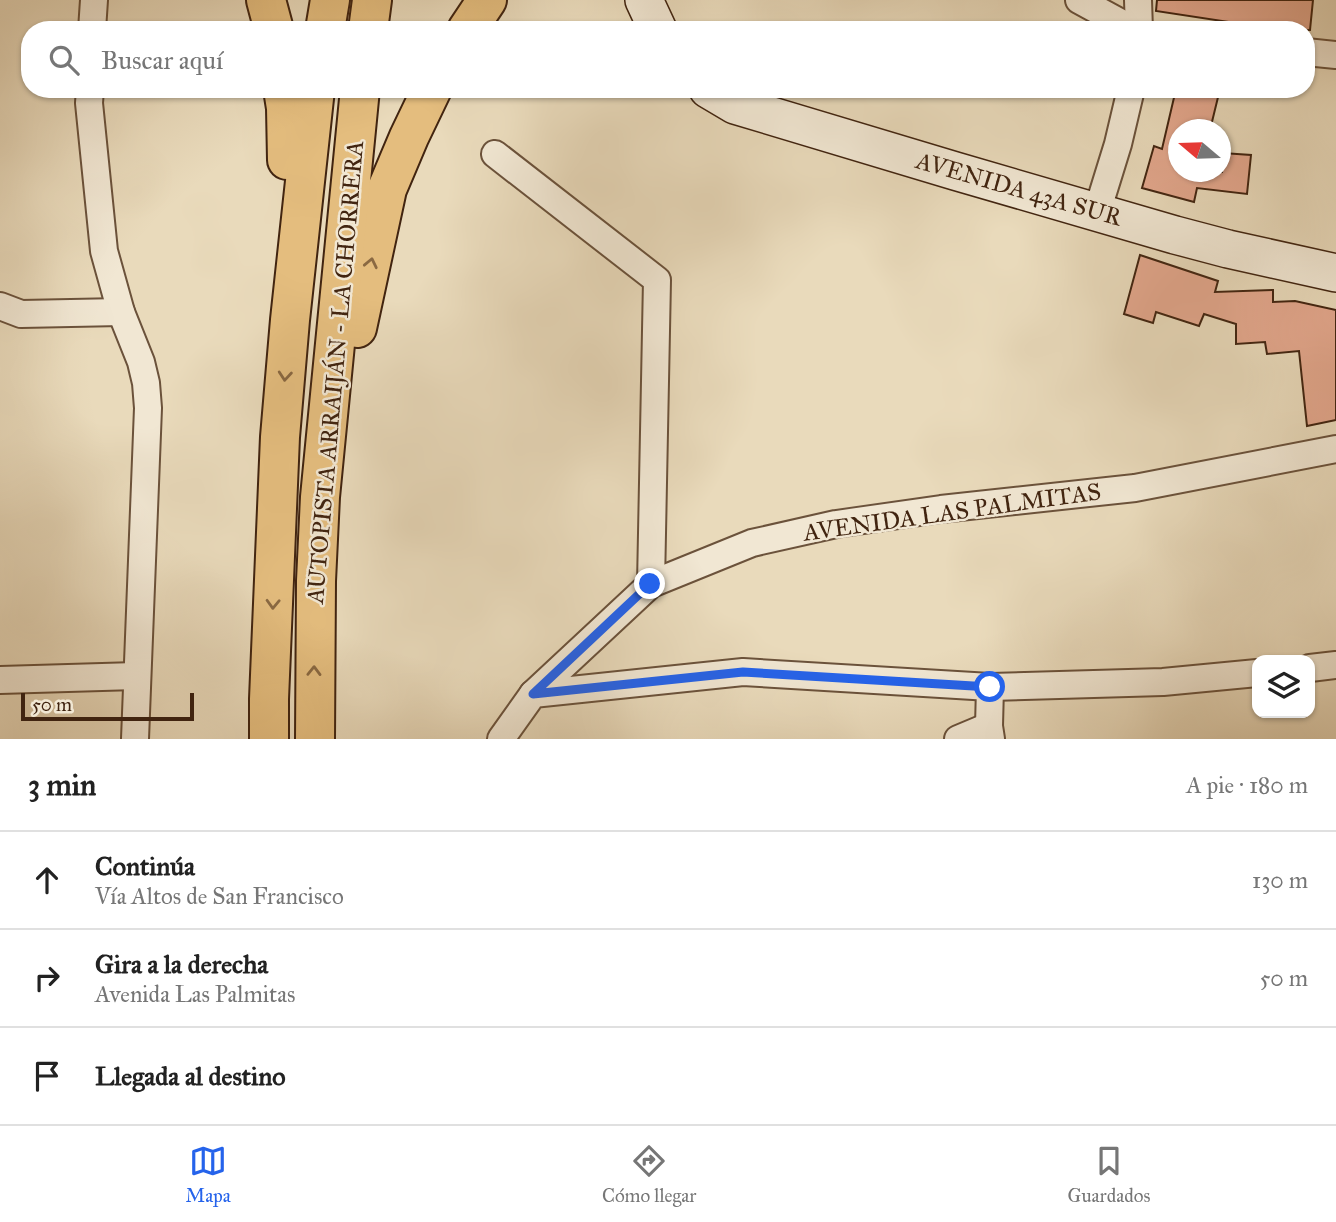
<!DOCTYPE html>
<html lang="es">
<meta charset="utf-8">
<style>
body{margin:0;font-family:"IM FELL Great Primer",serif;background:#f2f2f2;color:#222}
.controls{position:absolute;right:21px;bottom:21px;display:grid;overflow:hidden;border-radius:14px;box-shadow:0 2px 5px #0004}
.controls button{width:63px;height:63px;display:grid;place-items:center;padding:0;border:0;border-bottom:2px solid #e0e0e0;background:#fff;color:#222;font:35px sans-serif}
.compass{position:absolute;left:1168px;top:119px;width:63px;height:63px;border-radius:50%;background:#fff;box-shadow:0 2px 5px #0004;rotate:289deg}
.scale{position:absolute;left:21px;bottom:18px;width:173px;box-sizing:border-box;padding-left:7px;border:4px solid #412410;border-top:0;font-size:19px;line-height:24px;white-space:nowrap;color:#412410;-webkit-text-stroke:5px #f1e7d3;paint-order:stroke}
.stop{position:absolute;width:21px;height:21px;margin:-16px;border:5px solid #2563eb;border-radius:50%;background:#fff}
.stop.end{background:#2563eb;border-color:#fff;box-shadow:0 2px 7px #0008}
.list{margin:0;padding:0;list-style:none}
h2{display:flex;justify-content:space-between;align-items:center;height:91px;margin:0;padding:0 28px;font-size:30px}
h2 small{font-size:23px;font-weight:400;color:#767676}
.list li{display:grid;grid-template-columns:46px 1fr auto;gap:21px;align-items:center;box-sizing:border-box;height:98px;padding:0 28px;border-top:2px solid #e0e0e0}
.list b{display:block;font-size:26px;white-space:nowrap}
.list p{margin:0;font-size:23px;white-space:nowrap;color:#767676}
.list em{font-size:23px;font-style:normal;color:#767676}
.icon{flex:none;width:38px;height:38px;fill:none;stroke:currentColor;stroke-width:2;stroke-linecap:round;stroke-linejoin:round}
.map{position:relative;flex:none;width:1336px;height:739px;overflow:hidden}
.search{position:absolute;background:#fff;box-shadow:0 2px 5px #0004;left:21px;right:21px;top:21px;height:77px;display:flex;align-items:center;gap:18px;box-sizing:border-box;padding:0 24px;border-radius:28px;color:#767676;font-size:26px}
.sheet{height:385px;background:#fff}
nav{display:flex;justify-content:space-around;align-items:center;box-sizing:border-box;height:98px;border-top:2px solid #e0e0e0;background:#fff;font-size:19px;color:#767676}
nav a{display:grid;justify-items:center;gap:4px}
nav .on{color:#2563eb}
.map>svg:first-child{display:block}
.building{fill:#e3a78d;stroke:#412410;stroke-width:2}
.lines{fill:none;stroke-linecap:round;stroke-linejoin:round}
.street-casing{stroke:#6b523b;stroke-width:30}
.secondary-casing{stroke:#412410;stroke-width:40}
.highway-casing{stroke:#412410;stroke-width:42}
.street{stroke:#f1e7d3;stroke-width:26}
.secondary{stroke:#f1e7d3;stroke-width:37}
.highway{stroke:#e4bd7e;stroke-width:38}
.oneway{stroke:#8a6942}
.route{stroke:#2563eb;stroke-width:9}
.labels{text-anchor:middle;dominant-baseline:central;stroke-width:5;stroke-linejoin:round;paint-order:stroke}
.street-label{font-size:24px;fill:#412410;stroke:#f1e7d3}
</style>
<div class="map">
<svg width="1336" height="739" viewBox="0 0 1336 739">
<rect width="100%" height="100%" fill="#e9dabb"/>
<filter id="stains"><feTurbulence type="fractalNoise" baseFrequency=".00286" numOctaves="4"/><feColorMatrix values="0 0 0 0 .2 0 0 0 0 .09 0 0 0 0 .02 0 0 0 .5 -.17"/></filter>
<radialGradient id="worn" r=".72"><stop offset=".6" stop-color="#630" stop-opacity="0"/><stop offset="1" stop-color="#630" stop-opacity=".3"/></radialGradient>
<g class="building">
<path d="M 1157,0 L 1313,0 L 1310,30 L 1287,30 L 1255,26 L 1156,11 Z"/>
<path d="M 1176,89 L 1220,89 L 1210,130 L 1179,130 L 1179,172 L 1222,172 L 1223,153 L 1251,155 L 1247,194 L 1197,188 L 1194,202 L 1142,188 L 1154,146 L 1162,149 Z"/>
<path d="M 1140,255 L 1218,281 L 1215,292 L 1273,290 L 1273,302 L 1295,301 L 1336,310 L 1336,420 L 1307,426 L 1299,351 L 1267,354 L 1265,342 L 1236,344 L 1236,324 L 1204,314 L 1199,326 L 1156,312 L 1153,323 L 1124,314 Z"/>
</g>
<g class="lines">
<defs>
<g id="street">
<path d="M 1079,0 L 1134,30"/>
<path d="M 1138,0 L 1139,30"/>
<path d="M 92,30 L 94,0"/>
<path d="M 1306,52 L 1336,55"/>
<path d="M 90,89 L 89,103 L 104,251 L 121,312 L 141,362 L 146,383 L 148,408 L 135,739"/>
<path d="M 495,154 L 657,280 L 651,584"/>
<path d="M 1097,212 L 1118,144 L 1131,89"/>
<path d="M 0,306 L 21,314 L 121,312"/>
<path d="M 1310,668 L 1336,665"/>
<path d="M 0,680 L 136,676"/>
<path d="M 990,687 L 989,726 L 991,739"/>
<path d="M 533,694 L 651,584 L 752,543 L 836,524 L 941,509 L 1135,488 L 1336,449"/>
<path d="M 501,739 L 533,694 L 743,672 L 990,687 L 1163,682 L 1257,673"/>
<path d="M 958,739 L 989,726"/>
</g>
<g id="secondary">
<path d="M 644,0 L 658,30"/>
<path d="M 708,89 L 735,105 L 955,171 L 1175,235 L 1228,249 L 1336,273"/>
</g>
<g id="highway">
<path d="M 266,0 L 274,30"/>
<path d="M 325,30 L 330,0"/>
<path d="M 368,30 L 372,0"/>
<path d="M 467,30 L 487,0"/>
<path d="M 283,89 L 286,108 L 287,160"/>
<path d="M 357,328 L 387,189 L 409,137 L 432,89"/>
<path d="M 269,739 L 269,699 L 280,437 L 290,320 L 315,89"/>
<path d="M 315,739 L 316,581 L 320,497 L 360,89"/>
</g>
</defs>
<use href="#street" class="street-casing"/>
<use href="#secondary" class="secondary-casing"/>
<use href="#highway" class="highway-casing"/>
<use href="#street" class="street"/>
<use href="#secondary" class="secondary"/>
<use href="#highway" class="highway"/>
</g>
<defs><path id="oneway-chevron" d="M-2-3.5L2.5 0L-2 3.5" fill="none" stroke-width="1.6" stroke-linecap="round" stroke-linejoin="round" transform="scale(1.75)"/></defs>
<g class="oneway">
<use href="#oneway-chevron" transform="translate(371 263) rotate(-78)"/>
<use href="#oneway-chevron" transform="translate(285 376) rotate(95)"/>
<use href="#oneway-chevron" transform="translate(273 604) rotate(92)"/>
<use href="#oneway-chevron" transform="translate(314 671) rotate(-89)"/>
</g>
<g class="lines">
<path class="route" d="M 650,584 L 533,694 L 743,672 L 990,687"/>
</g>
<g class="labels">
<g class="street-label">
<text transform="translate(1019 189) rotate(16)">AVENIDA 43A SUR</text>
<text transform="translate(335 372) rotate(-85)">AUTOPISTA ARRAIJÁN - LA CHORRERA</text>
<text transform="translate(952 512) rotate(-8)">AVENIDA LAS PALMITAS</text>
</g>
</g>
<rect width="100%" height="100%" filter="url(#stains)"/>
<rect width="100%" height="100%" fill="url(#worn)"/>
</svg>
<div class="controls">
<button><svg class="icon" aria-label="layers" viewBox="0 0 24 24"><path d="M12 4l9 5-9 5-9-5zM3 14l9 5 9-5"/></svg></button>
</div>
<svg class="compass" viewBox="-18 -18 36 36"><path d="M0-13l5 13h-10z" fill="#e53935"/><path d="M0 13l5-13h-10z" fill="#767676"/></svg>
<div class="scale">50 m</div>
<div class="stop" style="left:990px;top:687px"></div>
<div class="stop end" style="left:650px;top:584px"></div>
<div class="search"><svg class="icon" aria-label="search" viewBox="0 0 24 24"><circle cx="10" cy="10" r="6"/><path d="M15 15l6 6"/></svg>Buscar aquí</div>
</div>
<section class="sheet">
<h2>3 min<small>A pie · 180 m</small></h2>
<ul class="list">
<li><svg class="icon" aria-label="ahead" viewBox="0 0 24 24"><path d="M12 20V5M6 11l6-6 6 6"/></svg><div><b>Continúa</b><p>Vía Altos de San Francisco</p></div><em>130 m</em></li>
<li><svg class="icon" aria-label="right" viewBox="0 0 24 24"><path d="M7 20v-9h11M14 6l5 5-5 5"/></svg><div><b>Gira a la derecha</b><p>Avenida Las Palmitas</p></div><em>50 m</em></li>
<li><svg class="icon" aria-label="arrive" viewBox="0 0 24 24"><path d="M6 21V4h12l-3 4 3 4H6"/></svg><div><b>Llegada al destino</b></div></li>
</ul>
</section>
<nav>
<a class="on"><svg class="icon" aria-label="map" viewBox="0 0 24 24"><path d="M3 6l6-2 6 2 6-2v14l-6 2-6-2-6 2zM9 4v14M15 6v14"/></svg>Mapa</a>
<a><svg class="icon" aria-label="directions" viewBox="0 0 24 24"><path d="M12 3l9 9-9 9-9-9zM9 14v-3h6M13 9l2 2-2 2"/></svg>Cómo llegar</a>
<a><svg class="icon" aria-label="saved" viewBox="0 0 24 24"><path d="M7 4h10v16l-5-4-5 4z"/></svg>Guardados</a>
</nav>
